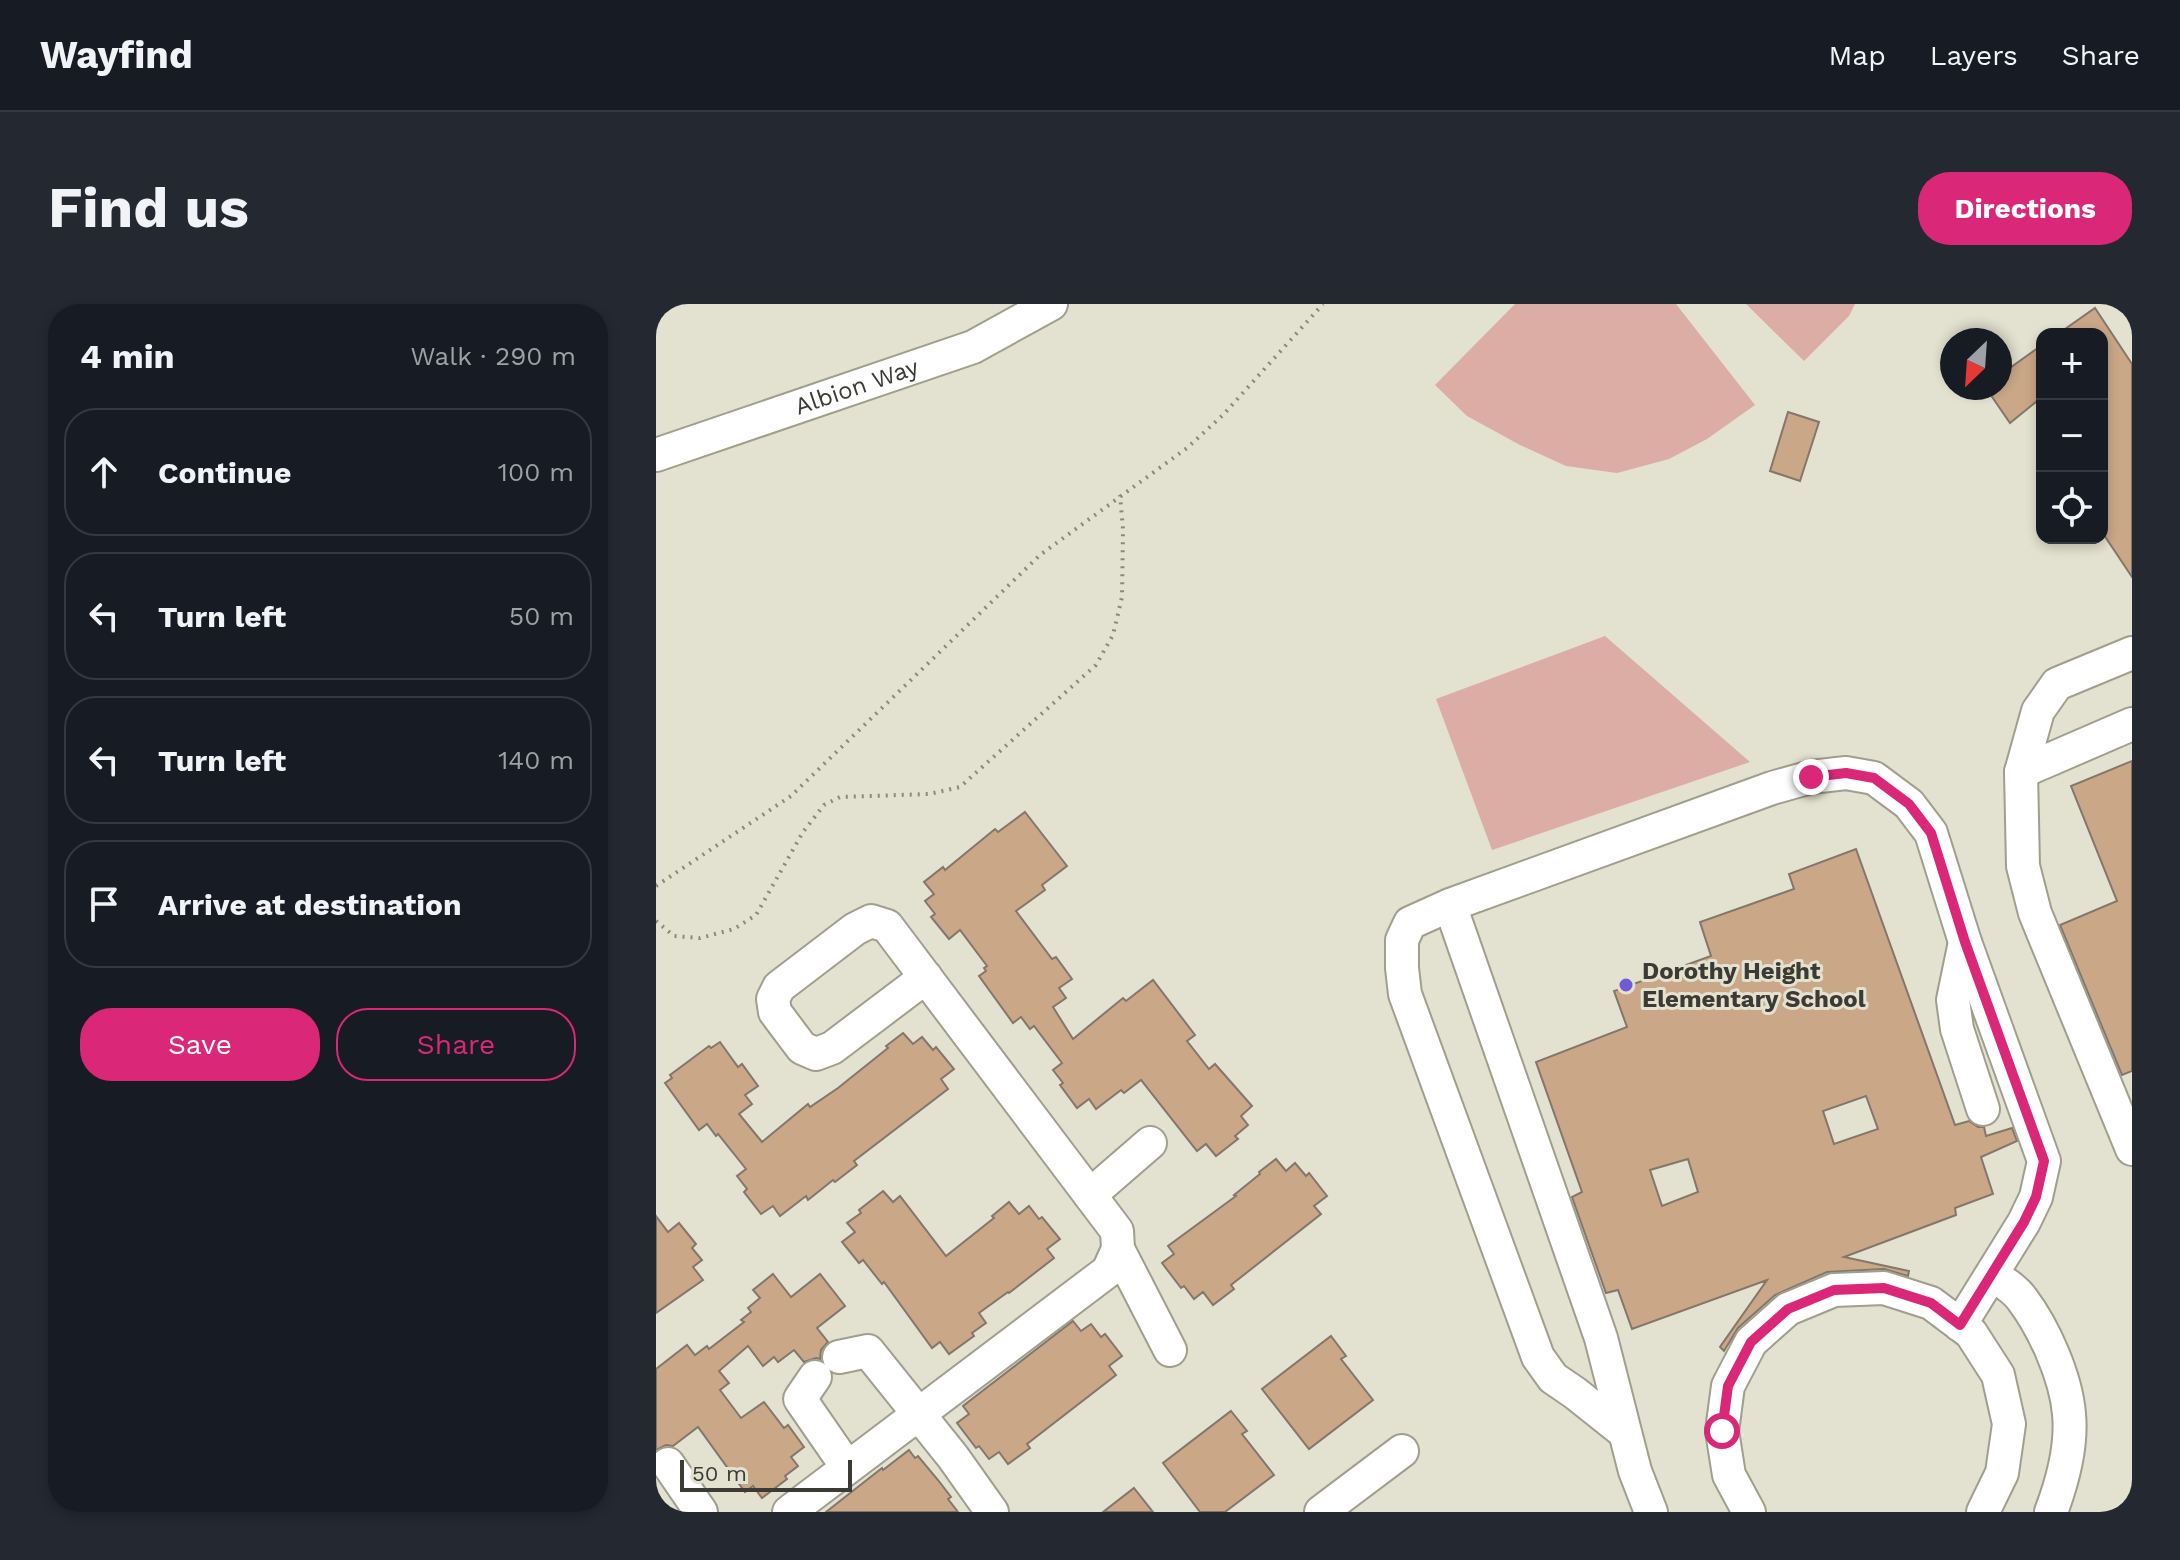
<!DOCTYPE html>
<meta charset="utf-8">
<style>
body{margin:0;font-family:"Work Sans",sans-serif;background:#242831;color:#f1f3f6}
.controls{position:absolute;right:24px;top:24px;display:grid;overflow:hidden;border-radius:16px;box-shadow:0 4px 12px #0003}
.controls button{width:72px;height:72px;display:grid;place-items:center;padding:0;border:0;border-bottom:2px solid #363941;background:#171b24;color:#f1f3f6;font:40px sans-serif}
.compass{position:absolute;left:1284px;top:24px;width:72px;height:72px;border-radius:50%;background:#171b24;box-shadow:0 4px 12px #0003;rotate:205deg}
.scale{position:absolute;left:24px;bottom:20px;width:172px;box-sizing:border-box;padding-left:8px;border:4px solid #3b3a34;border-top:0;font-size:22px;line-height:28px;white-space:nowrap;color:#3b3a34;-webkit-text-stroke:6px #e3e1cf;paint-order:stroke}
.stop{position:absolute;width:24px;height:24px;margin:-18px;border:6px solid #db2777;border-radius:50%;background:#fff}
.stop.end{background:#db2777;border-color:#fff;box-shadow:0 2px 8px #0008}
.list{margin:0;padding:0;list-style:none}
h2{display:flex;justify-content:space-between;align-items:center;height:104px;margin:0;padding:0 32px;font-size:34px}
h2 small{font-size:26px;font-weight:400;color:#9ea1a6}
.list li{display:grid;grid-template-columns:52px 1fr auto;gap:24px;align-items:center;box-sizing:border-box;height:128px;margin:0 16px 16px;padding:0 16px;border:2px solid #363941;border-radius:32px}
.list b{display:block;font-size:30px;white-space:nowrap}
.list em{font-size:26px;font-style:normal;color:#9ea1a6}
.actions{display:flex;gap:16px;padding:24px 32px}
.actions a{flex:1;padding:18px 0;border:2px solid #db2777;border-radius:32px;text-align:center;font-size:28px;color:#db2777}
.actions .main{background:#db2777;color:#fff}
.icon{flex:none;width:44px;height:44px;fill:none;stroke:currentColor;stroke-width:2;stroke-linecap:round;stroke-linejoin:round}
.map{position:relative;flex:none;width:1476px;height:1208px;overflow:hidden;border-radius:32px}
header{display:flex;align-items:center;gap:48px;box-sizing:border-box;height:112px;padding:0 40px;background:#171b24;border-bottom:2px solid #363941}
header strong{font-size:38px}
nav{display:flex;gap:44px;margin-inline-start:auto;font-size:28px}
.intro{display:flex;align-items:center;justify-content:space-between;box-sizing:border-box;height:192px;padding:0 48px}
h1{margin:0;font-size:56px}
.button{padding:20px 36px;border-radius:32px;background:#db2777;color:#fff;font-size:28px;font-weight:700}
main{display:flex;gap:48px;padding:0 48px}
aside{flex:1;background:#171b24;border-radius:32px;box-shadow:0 4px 12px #0003}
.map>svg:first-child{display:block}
.green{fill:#dbada4}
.building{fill:#c9a787;stroke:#83766b;stroke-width:2;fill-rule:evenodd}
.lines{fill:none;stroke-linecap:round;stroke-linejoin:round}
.minor-casing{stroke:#a09e8d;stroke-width:36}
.path{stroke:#8a897d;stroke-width:4;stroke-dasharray:2 6;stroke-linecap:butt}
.minor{stroke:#fff;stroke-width:32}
.route{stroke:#db2777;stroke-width:10}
.poi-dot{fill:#6e5bd5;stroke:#e3e1cf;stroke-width:3}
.labels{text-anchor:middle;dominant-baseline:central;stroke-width:6;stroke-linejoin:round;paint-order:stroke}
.street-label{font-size:24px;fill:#3b3a34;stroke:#e3e1cf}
.poi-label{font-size:24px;font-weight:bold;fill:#3b3a34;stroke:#e3e1cf;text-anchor:start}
</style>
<header>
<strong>Wayfind</strong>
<nav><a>Map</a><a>Layers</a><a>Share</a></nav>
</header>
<div class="intro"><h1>Find us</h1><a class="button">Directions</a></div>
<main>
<aside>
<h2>4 min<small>Walk · 290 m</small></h2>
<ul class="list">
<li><svg class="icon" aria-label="ahead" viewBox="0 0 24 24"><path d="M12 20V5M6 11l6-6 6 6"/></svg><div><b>Continue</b></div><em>100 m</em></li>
<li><svg class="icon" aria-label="left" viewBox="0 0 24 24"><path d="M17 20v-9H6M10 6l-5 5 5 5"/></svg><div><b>Turn left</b></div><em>50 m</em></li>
<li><svg class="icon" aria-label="left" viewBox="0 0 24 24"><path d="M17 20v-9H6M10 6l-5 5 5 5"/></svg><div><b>Turn left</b></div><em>140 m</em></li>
<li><svg class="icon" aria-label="arrive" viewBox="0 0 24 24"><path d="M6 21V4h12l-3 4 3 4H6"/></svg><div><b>Arrive at destination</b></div></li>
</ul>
<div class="actions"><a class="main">Save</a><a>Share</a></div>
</aside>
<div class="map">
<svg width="1476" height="1208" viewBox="0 0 1476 1208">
<rect width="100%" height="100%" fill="#e3e1cf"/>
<g class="green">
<path d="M 859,0 L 1020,0 L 1099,101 L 1051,135 L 1013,155 L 961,169 L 910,162 L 864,141 L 811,112 L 779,81 Z"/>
<path d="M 1090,0 L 1199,0 L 1193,12 L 1148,57 Z"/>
<path d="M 949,332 L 1094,458 L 836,546 L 780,395 Z"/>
</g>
<g class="building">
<path d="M 1439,4 L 1476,60 L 1476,273 L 1446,228 L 1446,30 L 1402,30 Z"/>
<path d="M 1386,41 L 1386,93 L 1354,119 L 1330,84 L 1344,84 L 1344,71 Z"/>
<path d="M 1132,108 L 1163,118 L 1144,177 L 1114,167 Z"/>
<path d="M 1476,457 L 1476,767 L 1466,771 L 1404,621 L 1461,597 L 1415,482 Z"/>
<path d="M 369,508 L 411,562 L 386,581 L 389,586 L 360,607 L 396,655 L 400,653 L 416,675 L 403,684 L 410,694 L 397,703 L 417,735 L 467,694 L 470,697 L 497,676 L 539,731 L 531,737 L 553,765 L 559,760 L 596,802 L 585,812 L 592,821 L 579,832 L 582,835 L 560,852 L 550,840 L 541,847 L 485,776 L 468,789 L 465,786 L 440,805 L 433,795 L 421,804 L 404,781 L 407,779 L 397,766 L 406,759 L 378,722 L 374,725 L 365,713 L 357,719 L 323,672 L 330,667 L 328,664 L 331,662 L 304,626 L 293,635 L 275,613 L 279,610 L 269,597 L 278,590 L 268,578 L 287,563 L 289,566 L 339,525 L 342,528 Z"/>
<path d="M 1200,545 L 1299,821 L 1313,817 L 1322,823 L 1328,823 L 1330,832 L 1356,824 L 1361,837 L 1325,853 L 1337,890 L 1299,904 L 1300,911 L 1188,953 L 1253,967 L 1252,972 L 1228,965 L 1171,968 L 1119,991 L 1082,1024 L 1068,1047 L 1064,1043 L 1111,976 L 976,1025 L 962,986 L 950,989 L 916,893 L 926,888 L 880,758 L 971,723 L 958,687 L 1055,652 L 1044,618 L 1138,585 L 1133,570 ZM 1210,792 L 1222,825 L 1178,840 L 1167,807 ZM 1032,855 L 1042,888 L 1006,902 L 994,866 Z"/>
<path d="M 247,729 L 257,740 L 266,733 L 277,746 L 280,743 L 298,765 L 285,775 L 292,785 L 198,857 L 201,861 L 179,878 L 177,876 L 152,896 L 150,892 L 124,912 L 117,902 L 105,910 L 88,888 L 91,885 L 81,872 L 90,865 L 62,830 L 60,832 L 51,820 L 43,826 L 9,779 L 16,774 L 14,771 L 53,742 L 55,744 L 64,738 L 82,763 L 86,760 L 102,782 L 89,791 L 96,800 L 83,810 L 106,838 L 152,800 L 154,803 L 182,784 L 232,744 L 230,742 Z"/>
<path d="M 620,855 L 630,867 L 639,859 L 650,872 L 653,869 L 671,892 L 658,902 L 665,910 L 575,981 L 578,985 L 557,1001 L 547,988 L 538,995 L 528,982 L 525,984 L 506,959 L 518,950 L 512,942 L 580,892 L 578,891 L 604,870 L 603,868 Z"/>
<path d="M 227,887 L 237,898 L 244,892 L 290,952 L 338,914 L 336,912 L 353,898 L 363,910 L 373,902 L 383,915 L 386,913 L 404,935 L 391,945 L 398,954 L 353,989 L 352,988 L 323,1009 L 330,1019 L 316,1029 L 318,1032 L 293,1050 L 284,1038 L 276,1044 L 228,978 L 226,980 L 207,956 L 203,959 L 186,938 L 199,928 L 191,919 L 205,909 L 203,906 Z"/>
<path d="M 0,912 L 12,928 L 23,919 L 40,940 L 36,944 L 46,956 L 37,963 L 47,976 L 0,1009 Z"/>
<path d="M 117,970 L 135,993 L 164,970 L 189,1002 L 161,1024 L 172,1038 L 165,1046 L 164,1055 L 160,1054 L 148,1058 L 138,1046 L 122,1058 L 118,1053 L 107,1062 L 92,1042 L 63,1067 L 73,1079 L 64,1086 L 85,1114 L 108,1098 L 128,1124 L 132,1121 L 148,1143 L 135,1153 L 142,1162 L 129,1172 L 131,1175 L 106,1194 L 97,1182 L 89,1188 L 42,1123 L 17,1142 L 10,1141 L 0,1146 L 0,1065 L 31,1041 L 39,1051 L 51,1042 L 53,1045 L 88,1018 L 85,1016 L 95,1008 L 92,1004 L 104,994 L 97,986 Z"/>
<path d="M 417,1017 L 425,1027 L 435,1020 L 445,1033 L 449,1030 L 466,1052 L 453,1062 L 460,1071 L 371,1140 L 374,1144 L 352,1160 L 343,1148 L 333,1155 L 323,1142 L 320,1144 L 301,1119 L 313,1110 L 307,1102 Z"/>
<path d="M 675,1032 L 690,1052 L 685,1055 L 717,1096 L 653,1145 L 606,1085 Z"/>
<path d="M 575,1107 L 591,1127 L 586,1130 L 618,1171 L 569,1208 L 544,1208 L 507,1159 Z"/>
<path d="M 253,1146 L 259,1154 L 262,1152 L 282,1176 L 295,1193 L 292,1195 L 302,1208 L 170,1208 L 226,1164 L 227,1166 Z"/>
<path d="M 478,1184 L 497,1208 L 447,1208 Z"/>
</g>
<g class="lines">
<defs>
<g id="minor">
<path id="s1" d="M 0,151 L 317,43 L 395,0"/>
<path d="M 1476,349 L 1401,380 L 1382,407 L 1365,468 L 1367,562 L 1379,609 L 1476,845"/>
<path d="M 1365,468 L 1476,420"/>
<path d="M 794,601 L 945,1034 L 979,1167 L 995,1208"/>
<path d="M 1309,638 L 1297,696 L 1301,725 L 1327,805"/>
<path d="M 434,891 L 494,839"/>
<path d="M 462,945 L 514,1046"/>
<path d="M 1337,971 C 1347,978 1359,985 1366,995 C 1388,1024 1410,1073 1413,1110 C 1416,1141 1406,1179 1395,1208"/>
<path d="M 183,1053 L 212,1047 L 297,1153 L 336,1208"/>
<path d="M 159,1073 L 144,1095 L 191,1163"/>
<path d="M 968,1128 L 919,1089 L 897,1074 L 882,1053 L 749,690 L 746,664 L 746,636 L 754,619 L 794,601 L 1116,484 L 1155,473 L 1190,469 L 1218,474 L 1253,500 L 1275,529 L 1309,638 L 1388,857 L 1380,893 L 1368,918 L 1304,1021"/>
<path d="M 12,1160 L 45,1208"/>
<path d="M 133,1208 L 452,967 L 462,945 L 461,927 L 231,622 L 215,617 L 199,625 L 123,683 L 117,695 L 119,708 L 146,744 L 160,750 L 176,744 L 270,673"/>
<path d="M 665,1208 L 746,1147"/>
<path d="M 1093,1208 L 1073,1171 L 1066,1127 L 1072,1082 L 1095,1038 L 1132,1005 L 1178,986 L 1228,984 L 1275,999 L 1315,1029 L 1342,1071 L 1353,1120 L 1346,1169 L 1327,1208"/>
</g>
</defs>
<use href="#minor" class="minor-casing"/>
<g class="path">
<path d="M 0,582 L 135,492 L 384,251 L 531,144 L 567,111 L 667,0"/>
<path d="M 0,617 L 18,632 L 44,634 L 78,625 L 100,611 L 147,528 L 168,501 L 184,493 L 273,490 L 304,483 L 440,361 L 457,331 L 466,293 L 467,225 L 464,191"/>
</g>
<use href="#minor" class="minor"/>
</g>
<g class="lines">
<path class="route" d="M 1066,1127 L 1072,1082 L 1095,1038 L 1132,1005 L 1178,986 L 1228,984 L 1275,999 L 1304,1021 L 1368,918 L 1380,893 L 1388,857 L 1309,638 L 1275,529 L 1253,500 L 1218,474 L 1190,469 L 1155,473"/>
</g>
<circle class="poi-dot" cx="970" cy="681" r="8"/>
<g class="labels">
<g class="street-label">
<text stroke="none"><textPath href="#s1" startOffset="212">Albion Way</textPath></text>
</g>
<g class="poi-label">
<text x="986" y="667">Dorothy Height<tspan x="986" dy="28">Elementary School</tspan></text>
</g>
</g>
</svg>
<div class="controls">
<button>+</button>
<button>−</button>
<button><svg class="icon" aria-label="locate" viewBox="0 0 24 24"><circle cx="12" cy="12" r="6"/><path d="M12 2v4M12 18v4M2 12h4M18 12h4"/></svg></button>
</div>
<svg class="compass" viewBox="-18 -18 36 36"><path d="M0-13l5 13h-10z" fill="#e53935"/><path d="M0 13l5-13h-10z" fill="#9ea1a6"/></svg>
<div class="scale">50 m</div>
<div class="stop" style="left:1066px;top:1127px"></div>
<div class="stop end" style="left:1155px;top:473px"></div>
</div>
</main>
